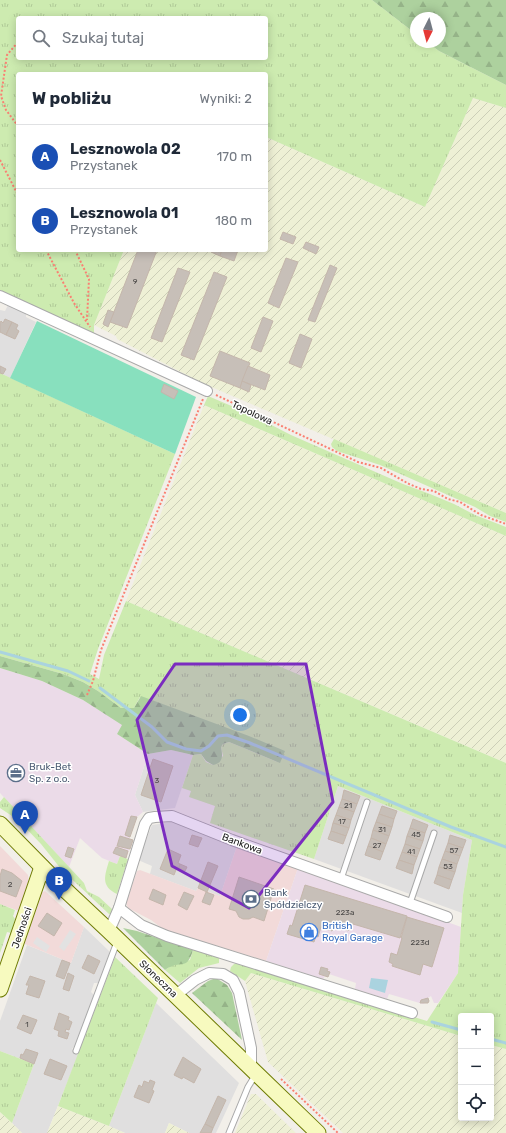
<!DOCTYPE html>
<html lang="pl">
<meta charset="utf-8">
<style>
body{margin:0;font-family:Rubik,sans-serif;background:#f2f2f3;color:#1f2937}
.controls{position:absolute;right:12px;bottom:12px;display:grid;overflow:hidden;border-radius:4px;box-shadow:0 2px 10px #0003}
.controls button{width:36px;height:36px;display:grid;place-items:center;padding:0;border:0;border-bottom:1px solid #e0e1e3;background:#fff;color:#1f2937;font:20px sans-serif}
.compass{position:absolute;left:410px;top:12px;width:36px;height:36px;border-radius:50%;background:#fff;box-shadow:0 2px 10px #0003;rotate:186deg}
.you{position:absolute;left:240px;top:715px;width:14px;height:14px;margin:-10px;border:3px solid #fff;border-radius:50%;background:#1a73e8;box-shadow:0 0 0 6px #1a73e833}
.badge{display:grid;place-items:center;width:26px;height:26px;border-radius:50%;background:#d40000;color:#fff;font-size:13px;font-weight:700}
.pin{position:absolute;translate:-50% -33px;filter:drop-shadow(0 1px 2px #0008)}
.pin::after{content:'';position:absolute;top:21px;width:14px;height:12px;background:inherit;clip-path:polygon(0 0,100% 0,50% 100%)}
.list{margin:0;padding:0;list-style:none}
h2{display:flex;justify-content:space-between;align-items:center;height:52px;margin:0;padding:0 16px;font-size:17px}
h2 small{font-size:13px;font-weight:400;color:#747a83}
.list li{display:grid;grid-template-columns:26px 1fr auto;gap:12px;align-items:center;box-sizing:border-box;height:64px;padding:0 16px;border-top:1px solid #e0e1e3}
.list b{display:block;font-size:15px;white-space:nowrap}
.list p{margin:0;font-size:13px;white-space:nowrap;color:#747a83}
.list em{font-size:13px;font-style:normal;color:#747a83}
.icon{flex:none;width:22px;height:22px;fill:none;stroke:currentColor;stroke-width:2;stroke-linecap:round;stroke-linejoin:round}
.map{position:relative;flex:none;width:506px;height:1133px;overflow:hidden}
.search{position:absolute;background:#fff;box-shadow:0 2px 10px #0003;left:16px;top:16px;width:252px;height:44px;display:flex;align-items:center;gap:10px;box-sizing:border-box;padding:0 14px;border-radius:4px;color:#747a83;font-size:15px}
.panel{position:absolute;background:#fff;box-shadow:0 2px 10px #0003;left:16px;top:72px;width:252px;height:180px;border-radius:4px}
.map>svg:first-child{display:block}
.residential{fill:#e0dfdf}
.commercial{fill:#f2dad9}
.industrial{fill:#ebdbe8}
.farmland{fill:url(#farmland-furrows)}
.grass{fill:url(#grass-tufts);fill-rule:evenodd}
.forest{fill:url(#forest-firs)}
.pitch{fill:#88e0be}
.parking{fill:#e2e2e2}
.water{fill:#aad3df}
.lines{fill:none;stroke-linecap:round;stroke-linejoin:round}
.stream{stroke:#aad3df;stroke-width:3}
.building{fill:#c7bfb8;stroke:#c4b6ab}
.lane-casing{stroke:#a9a9a9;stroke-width:7}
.street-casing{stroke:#a9a9a9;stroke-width:12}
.secondary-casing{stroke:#707d05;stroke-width:17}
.path{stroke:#fa8072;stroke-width:2;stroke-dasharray:2 2;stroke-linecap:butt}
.lane{stroke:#fff;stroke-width:5}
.street{stroke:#fff;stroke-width:10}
.secondary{stroke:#f7fabf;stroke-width:15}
.marked{fill:#7b2cbf;fill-opacity:0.2;stroke:#7b2cbf;stroke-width:3;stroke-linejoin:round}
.labels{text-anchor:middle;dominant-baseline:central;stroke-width:3;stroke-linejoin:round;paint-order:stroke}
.number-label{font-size:8px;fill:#4b4948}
.street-label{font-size:10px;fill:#222;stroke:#fff}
.service-label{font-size:10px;fill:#4e5e75;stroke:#fff;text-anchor:start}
.shop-label{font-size:10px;fill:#366cbe;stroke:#fff;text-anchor:start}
</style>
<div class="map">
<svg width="506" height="1133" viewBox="0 0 506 1133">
<defs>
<pattern id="farmland-furrows" width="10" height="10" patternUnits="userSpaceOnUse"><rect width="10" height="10" fill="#eef0d5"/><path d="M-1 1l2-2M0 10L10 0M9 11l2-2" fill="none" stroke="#ccceb7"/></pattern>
<pattern id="grass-tufts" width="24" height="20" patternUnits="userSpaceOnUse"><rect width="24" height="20" fill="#cdebb0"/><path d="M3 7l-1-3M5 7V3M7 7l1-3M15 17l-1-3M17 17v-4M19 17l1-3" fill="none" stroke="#b0c997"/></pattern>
<pattern id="forest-firs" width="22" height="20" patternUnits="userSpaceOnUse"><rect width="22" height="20" fill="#add19e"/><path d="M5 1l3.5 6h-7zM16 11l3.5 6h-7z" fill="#95b388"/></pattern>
</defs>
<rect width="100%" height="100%" fill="#f2efe9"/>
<g class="residential">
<path d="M 8,305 L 26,313 L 26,317 L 36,322 L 10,378 L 0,373 L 0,310 L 5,311 Z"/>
<path d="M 171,750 L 193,755 L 175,808 L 143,812 L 135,795 L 148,754 Z"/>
<path d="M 338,786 L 472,840 L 463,895 L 462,913 L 314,859 Z"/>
<path d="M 172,822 L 237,846 L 220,896 L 198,888 L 196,891 L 150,874 L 152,866 L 138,860 L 152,825 Z"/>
<path d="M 84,927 L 109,951 L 110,955 L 99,983 L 94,983 L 91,992 L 94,995 L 76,1044 L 72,1049 L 79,1053 L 47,1133 L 22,1133 L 12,1123 L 34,1064 L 0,1051 L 0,1021 L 27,945 L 71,963 Z"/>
<path d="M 156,1003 L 239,1083 L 216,1133 L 189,1133 L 169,1123 L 165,1133 L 125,1133 L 109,1126 Z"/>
</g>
<g class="commercial">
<path d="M 0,846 L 28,875 L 29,885 L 19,911 L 0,904 Z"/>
<path d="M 237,846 L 298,868 L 266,961 L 163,929 L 151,920 L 128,908 L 126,903 L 137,871 L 140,870 L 196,891 L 198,888 L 220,896 Z"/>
<path d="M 45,891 L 84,927 L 71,963 L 25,944 L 23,942 L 41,893 Z"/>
</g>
<g class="industrial">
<path d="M 0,668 L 42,681 L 83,700 L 123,725 L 117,734 L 148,754 L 135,795 L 143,812 L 137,817 L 129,839 L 133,840 L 126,858 L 120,856 L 117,864 L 102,858 L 80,838 L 69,867 L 0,793 Z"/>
<path d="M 298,868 L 461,927 L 458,973 L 438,1003 L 434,1003 L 431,996 L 428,998 L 429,1001 L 423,1004 L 389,994 L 387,999 L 355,989 L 356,983 L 329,974 L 328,977 L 325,976 L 323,979 L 266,961 Z"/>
</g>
<g class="farmland">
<path d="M 473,98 L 506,108 L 506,513 L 202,383 L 117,339 L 116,336 L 94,325 L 124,250 L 266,250 L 266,137 L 425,207 Z"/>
<path d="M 204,405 L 506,536 L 506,763 L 126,601 Z"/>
<path d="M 251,973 L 461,1036 L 461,1118 L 491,1118 L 491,1045 L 506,1049 L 506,1133 L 343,1133 L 268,1062 L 245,981 Z"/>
<path d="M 251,1094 L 256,1094 L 296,1133 L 235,1133 Z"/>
<path d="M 58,1106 L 109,1126 L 125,1133 L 47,1133 Z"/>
<path d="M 0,1112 L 12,1123 L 22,1133 L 0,1133 Z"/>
<path d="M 169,1123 L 189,1133 L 165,1133 Z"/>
</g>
<g class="grass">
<path d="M 0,0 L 372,0 L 416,34 L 416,42 L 427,42 L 439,51 L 506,85 L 506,108 L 473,98 L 425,207 L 266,137 L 266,74 L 18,74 L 18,250 L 124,250 L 94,325 L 94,334 L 0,290 ZM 18,18 L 266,18 L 266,58 L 18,58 Z"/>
<path d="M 0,373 L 175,454 L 98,649 L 90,674 L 99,679 L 104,655 L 126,601 L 506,763 L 506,1049 L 491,1045 L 491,1016 L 461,1016 L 461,1036 L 251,973 L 245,981 L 230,971 L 231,967 L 234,964 L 238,963 L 427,1021 L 458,973 L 463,895 L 472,840 L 338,786 L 314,859 L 210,823 L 215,806 L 189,797 L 191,791 L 182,788 L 193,755 L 201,754 L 206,762 L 213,765 L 223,756 L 221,747 L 223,744 L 229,742 L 280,763 L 140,697 L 134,708 L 121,708 L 98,691 L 83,682 L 63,674 L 0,656 Z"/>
<path d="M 208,396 L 248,413 L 291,435 L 403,484 L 430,494 L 454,504 L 475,515 L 506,527 L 506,536 L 204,405 Z"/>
<path d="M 334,439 L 506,513 L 506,522 L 490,516 L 475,507 L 380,465 L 337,451 L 332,447 L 331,444 Z"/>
<path d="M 4,797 L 84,883 L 87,891 L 99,897 L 112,909 L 112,914 L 109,914 L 61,869 L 41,844 L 18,820 L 0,808 L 0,802 Z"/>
<path d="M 120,856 L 128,859 L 117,894 C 100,886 105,875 109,861 L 117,864 Z"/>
<path d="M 0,904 L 15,910 L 13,916 L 15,919 L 11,933 L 7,932 L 0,953 Z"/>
<path d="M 193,950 L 219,957 L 219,963 L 199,968 L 180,983 L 165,970 L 172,965 L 190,960 Z"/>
<path d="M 115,957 L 158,998 L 109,1126 L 58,1106 Z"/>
<path d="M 0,1051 L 34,1064 L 12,1123 L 0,1112 Z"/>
</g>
<g class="forest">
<path d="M 372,0 L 506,0 L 506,85 L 439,51 L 427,42 L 440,42 L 440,18 L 416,18 L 416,34 Z"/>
<path d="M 0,656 L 63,674 L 83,682 L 98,691 L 121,708 L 134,708 L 141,696 L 249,736 L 285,751 L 280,763 L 229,742 L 223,744 L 221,747 C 223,756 223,763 213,765 L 206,761 L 201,754 L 193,755 L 171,750 L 148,754 L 117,734 L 122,725 L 83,700 L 42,681 L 0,668 Z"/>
<path d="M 123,928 L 137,931 L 193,950 C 186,973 181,958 165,970 Z"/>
<path d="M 216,978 L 227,985 L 232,993 L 242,1040 L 192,993 L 208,981 Z"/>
</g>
<path class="pitch" d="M 37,321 L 196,397 L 175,454 L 10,378 Z"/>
<g class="parking">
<path d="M 70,930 L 76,934 L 64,951 L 59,947 Z"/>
<path d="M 37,937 L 50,946 L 46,952 L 33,943 Z"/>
</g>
<path class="water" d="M 371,978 L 388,980 L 385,993 L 369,988 Z"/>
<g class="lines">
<g class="stream">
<path d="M 0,652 L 68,671 L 89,681"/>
<path d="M 100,688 L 152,727 L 167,742 L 186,749 L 201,751 L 209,746 L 218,736 L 227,735 L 250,743 L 451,827 L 506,847"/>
<path d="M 432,1022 L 461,1030"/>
<path d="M 491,1039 L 506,1043"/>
</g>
</g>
<g class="building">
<path d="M 283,232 L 296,237 L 293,244 L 280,239 Z"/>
<path d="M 306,242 L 319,247 L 316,254 L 303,248 Z"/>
<path d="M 138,250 L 157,250 L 127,328 L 110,322 Z"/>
<path d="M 212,250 L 222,250 L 220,256 L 211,252 Z"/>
<path d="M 222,250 L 238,250 L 234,261 L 220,256 Z"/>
<path d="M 286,258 L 298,262 L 279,308 L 268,303 Z"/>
<path d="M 330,265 L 337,268 L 315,322 L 308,320 Z"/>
<path d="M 178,268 L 190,272 L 162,342 L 151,338 Z"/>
<path d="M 214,272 L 227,277 L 194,360 L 181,355 Z"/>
<path d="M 108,310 L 114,312 L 108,327 L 103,324 Z"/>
<path d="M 263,317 L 273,321 L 261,352 L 251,348 Z"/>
<path d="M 5,319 L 12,322 L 6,335 L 0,332 L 0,323 L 1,321 L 3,323 Z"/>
<path d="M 12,322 L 18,325 L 16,329 L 19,331 L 15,339 L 6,335 Z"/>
<path d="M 300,334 L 312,339 L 301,368 L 289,363 Z"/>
<path d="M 220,351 L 250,363 L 240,388 L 210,376 Z"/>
<path d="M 0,366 L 6,369 L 3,374 L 0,373 Z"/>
<path d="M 248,366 L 270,375 L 265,390 L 242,381 Z"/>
<path d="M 242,381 L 251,385 L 249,392 L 240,388 Z"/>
<path d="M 164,384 L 178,391 L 174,399 L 161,392 Z"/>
<path d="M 153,759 L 173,766 L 161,802 L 141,795 Z"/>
<path d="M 17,765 L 24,773 L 18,780 L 12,775 L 13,773 L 11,771 Z"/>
<path d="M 344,790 L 360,796 L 357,804 L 342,799 Z"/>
<path d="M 342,799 L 357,804 L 354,812 L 339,807 Z"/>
<path d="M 382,806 L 397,811 L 394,819 L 379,814 Z"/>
<path d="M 339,807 L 354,812 L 351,820 L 336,815 Z"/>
<path d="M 379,814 L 394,819 L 392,827 L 376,822 Z"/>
<path d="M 336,815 L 351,820 L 349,828 L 333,823 Z"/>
<path d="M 131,816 L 137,817 L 130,837 L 125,835 Z"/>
<path d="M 413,819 L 428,825 L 425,833 L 410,828 Z"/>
<path d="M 376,822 L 392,827 L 389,836 L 373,830 Z"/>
<path d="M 333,823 L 349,828 L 346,836 L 331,831 Z"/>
<path d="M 410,828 L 425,833 L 423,841 L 407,836 Z"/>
<path d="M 373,830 L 389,836 L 386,844 L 371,838 Z"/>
<path d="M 331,831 L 346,836 L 343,844 L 328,839 Z"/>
<path d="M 192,835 L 202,838 L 198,847 L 189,844 Z"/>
<path d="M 450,835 L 466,840 L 463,848 L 448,843 Z"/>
<path d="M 120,836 L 133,840 L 130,849 L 117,846 Z"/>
<path d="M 407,836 L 423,841 L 420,849 L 405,844 Z"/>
<path d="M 371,838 L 386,844 L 383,852 L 368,846 Z"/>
<path d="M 448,843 L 463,848 L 460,856 L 445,851 Z"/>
<path d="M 405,844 L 420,849 L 417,857 L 402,852 Z"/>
<path d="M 368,846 L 383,852 L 380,860 L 365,855 Z"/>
<path d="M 68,847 L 74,849 L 71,858 L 65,856 Z"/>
<path d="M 116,847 L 128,851 L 126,858 L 113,853 Z"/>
<path d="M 168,849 L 181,855 L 178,863 L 180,864 L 179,868 L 177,867 L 174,875 L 160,869 Z"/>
<path d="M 445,851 L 460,856 L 457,864 L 442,859 Z"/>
<path d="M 402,852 L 417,857 L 414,865 L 399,860 Z"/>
<path d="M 442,859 L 457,864 L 455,872 L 439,867 Z"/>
<path d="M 399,860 L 414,865 L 412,874 L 396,868 Z"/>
<path d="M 208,862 L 218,866 L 207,892 L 198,888 Z"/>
<path d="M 180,864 L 187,867 L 185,871 L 179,868 Z"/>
<path d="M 439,867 L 455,872 L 452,880 L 437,875 Z"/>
<path d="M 2,869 L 12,873 L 22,881 L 16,897 L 0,891 L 0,876 Z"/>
<path d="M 437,875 L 452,880 L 449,889 L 434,883 Z"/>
<path d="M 239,877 L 274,889 L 264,921 L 253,917 L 249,919 L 243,919 L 239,917 L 236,911 L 229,909 Z"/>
<path d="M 305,885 L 407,916 L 400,938 L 353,924 L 348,931 L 342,927 L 341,929 L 336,925 L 332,931 L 321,927 L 318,937 L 316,936 L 314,942 L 287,934 L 290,925 L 292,926 Z"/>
<path d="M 153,889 L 166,895 L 163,905 L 149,899 Z"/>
<path d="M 184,892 L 194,896 L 187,910 L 178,905 Z"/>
<path d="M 206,892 L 214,895 L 210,905 L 202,902 Z"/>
<path d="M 47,913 L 62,923 L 54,936 L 38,926 Z"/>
<path d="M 407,917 L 444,928 L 432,967 L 423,964 L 420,975 L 392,966 L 393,964 L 389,962 L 391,953 L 397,955 L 402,938 L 401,938 Z"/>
<path d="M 88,955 L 100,961 L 94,974 L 82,968 Z"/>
<path d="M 62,960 L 70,963 L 64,979 L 56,976 Z"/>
<path d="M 321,967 L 328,969 L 327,971 L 330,972 L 328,977 L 319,974 Z"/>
<path d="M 68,973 L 74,976 L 69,991 L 63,989 Z"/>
<path d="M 30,976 L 45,981 L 39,998 L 26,994 L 29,985 L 26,985 Z"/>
<path d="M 428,998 L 429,1001 L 428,1003 L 420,1003 L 421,1000 Z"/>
<path d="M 59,1013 L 69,1017 L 68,1020 L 72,1022 L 69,1030 L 66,1029 L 65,1032 L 69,1033 L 67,1039 L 58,1036 L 59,1031 L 54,1029 Z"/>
<path d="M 23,1015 L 37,1020 L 31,1034 L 17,1028 Z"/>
<path d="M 26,1049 L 38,1053 L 34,1064 L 20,1058 L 21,1054 L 23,1055 Z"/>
<path d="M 183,1057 L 201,1069 L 194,1083 L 183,1077 L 182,1079 L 174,1075 Z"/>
<path d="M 50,1059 L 67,1066 L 61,1080 L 44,1074 Z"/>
<path d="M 150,1080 L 155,1082 L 152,1090 L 154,1091 L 149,1103 L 134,1097 L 139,1085 L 142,1087 L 144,1081 L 149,1083 Z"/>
<path d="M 218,1096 L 226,1100 L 213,1128 L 205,1124 Z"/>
<path d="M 205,1124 L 213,1128 L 211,1133 L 200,1133 Z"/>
</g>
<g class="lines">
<defs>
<g id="lane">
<path d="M 341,879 L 367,802"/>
<path d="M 410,903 L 434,833"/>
<path d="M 76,1051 L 117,942"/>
<path d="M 229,1133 L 248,1087 L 256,1074"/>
</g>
<g id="street">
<path d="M 0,296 L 207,391"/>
<path d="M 119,908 L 141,925 L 167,936 L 412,1013"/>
<path d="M 109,931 L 119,908 L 145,824 L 149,818 L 155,817 L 172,816 L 232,840 L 447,917"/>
<path d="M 176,995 L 195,980 L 209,973 L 223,974 L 233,980 L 239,992 L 251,1048 L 251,1069"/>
</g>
<g id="secondary">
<path d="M 0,824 L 59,884 L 109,931 L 318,1133"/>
<path d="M 0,989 L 42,867"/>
</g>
</defs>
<use href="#lane" class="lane-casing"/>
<use href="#street" class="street-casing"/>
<use href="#secondary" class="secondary-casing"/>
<g class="path">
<path d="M 18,42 L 7,55 L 1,96 L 6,110 L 18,126"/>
<path d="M 0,160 L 18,195"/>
<path d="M 46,250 L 74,303 L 90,327"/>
<path d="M 75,250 L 89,279 L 87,320"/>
<path d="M 216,395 L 358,462 L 381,468 L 409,484 L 421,489 L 434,491 L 448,499 L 460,502 L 481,515 L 506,524"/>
<path d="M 87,695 L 93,681 L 101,650 L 203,399"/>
<path d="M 281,1079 L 338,1133"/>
</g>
<use href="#lane" class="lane"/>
<use href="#street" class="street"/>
<use href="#secondary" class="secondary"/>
</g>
<path class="marked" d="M 175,664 L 306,664 L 333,802 L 249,908 L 172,866 L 137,720 Z"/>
<defs>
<symbol id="office-ring" viewBox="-11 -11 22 22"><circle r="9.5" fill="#fff" stroke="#5c6f8a" stroke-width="1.5"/><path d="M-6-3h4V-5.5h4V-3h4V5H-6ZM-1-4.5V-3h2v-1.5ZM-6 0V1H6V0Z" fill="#5c6f8a"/></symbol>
<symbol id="bank-ring" viewBox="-11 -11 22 22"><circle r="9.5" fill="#fff" stroke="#5c6f8a" stroke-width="1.5"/><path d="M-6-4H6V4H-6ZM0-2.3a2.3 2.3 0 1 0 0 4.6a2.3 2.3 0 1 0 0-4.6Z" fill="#5c6f8a"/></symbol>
<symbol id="shop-ring" viewBox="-11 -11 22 22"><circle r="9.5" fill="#fff" stroke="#3f7fe0" stroke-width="1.5"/><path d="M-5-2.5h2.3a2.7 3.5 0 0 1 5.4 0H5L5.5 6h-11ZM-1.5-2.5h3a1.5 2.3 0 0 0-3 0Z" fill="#3f7fe0"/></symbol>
</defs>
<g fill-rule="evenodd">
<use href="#office-ring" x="6" y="763" width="20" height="20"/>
<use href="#bank-ring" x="241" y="889" width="20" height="20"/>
<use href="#shop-ring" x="299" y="922" width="20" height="20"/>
</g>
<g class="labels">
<g class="number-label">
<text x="135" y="281">9</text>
<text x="157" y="780">3</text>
<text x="348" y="805">21</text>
<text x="342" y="821">17</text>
<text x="382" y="829">31</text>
<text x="416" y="834">45</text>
<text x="377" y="845">27</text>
<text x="454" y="850">57</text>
<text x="411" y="851">41</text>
<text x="448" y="866">53</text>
<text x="10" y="884">2</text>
<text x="345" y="912">223a</text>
<text x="420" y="942">223d</text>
<text x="27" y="1024">1</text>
</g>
<g class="street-label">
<text transform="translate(252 413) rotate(25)">Topolowa</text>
<text transform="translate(242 844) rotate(20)">Bankowa</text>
<text transform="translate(22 928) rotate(-71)">Jedności</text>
<text transform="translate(158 979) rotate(44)">Słoneczna</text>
</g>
<g class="service-label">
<text x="29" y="767">Bruk-Bet<tspan x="29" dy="12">Sp. z o.o.</tspan></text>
<text x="264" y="893">Bank<tspan x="264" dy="12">Spółdzielczy</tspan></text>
</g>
<g class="shop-label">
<text x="322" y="926">British<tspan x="322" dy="12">Royal Garage</tspan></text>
</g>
</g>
</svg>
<div class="controls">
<button>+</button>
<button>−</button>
<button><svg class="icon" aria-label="locate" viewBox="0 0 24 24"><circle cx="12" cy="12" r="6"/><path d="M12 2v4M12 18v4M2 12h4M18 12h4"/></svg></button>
</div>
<svg class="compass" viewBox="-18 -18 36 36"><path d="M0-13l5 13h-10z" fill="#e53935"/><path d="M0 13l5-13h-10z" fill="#747a83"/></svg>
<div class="you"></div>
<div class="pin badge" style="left:25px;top:834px;background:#1a4fb4">A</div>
<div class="pin badge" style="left:59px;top:900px;background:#1a4fb4">B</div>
<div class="search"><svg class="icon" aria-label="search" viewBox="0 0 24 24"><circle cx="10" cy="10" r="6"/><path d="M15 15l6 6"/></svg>Szukaj tutaj</div>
<section class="panel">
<h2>W pobliżu<small>Wyniki: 2</small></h2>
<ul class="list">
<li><span class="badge" style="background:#1a4fb4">A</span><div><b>Lesznowola 02</b><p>Przystanek</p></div><em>170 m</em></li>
<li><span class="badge" style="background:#1a4fb4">B</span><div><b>Lesznowola 01</b><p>Przystanek</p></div><em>180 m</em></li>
</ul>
</section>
</div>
